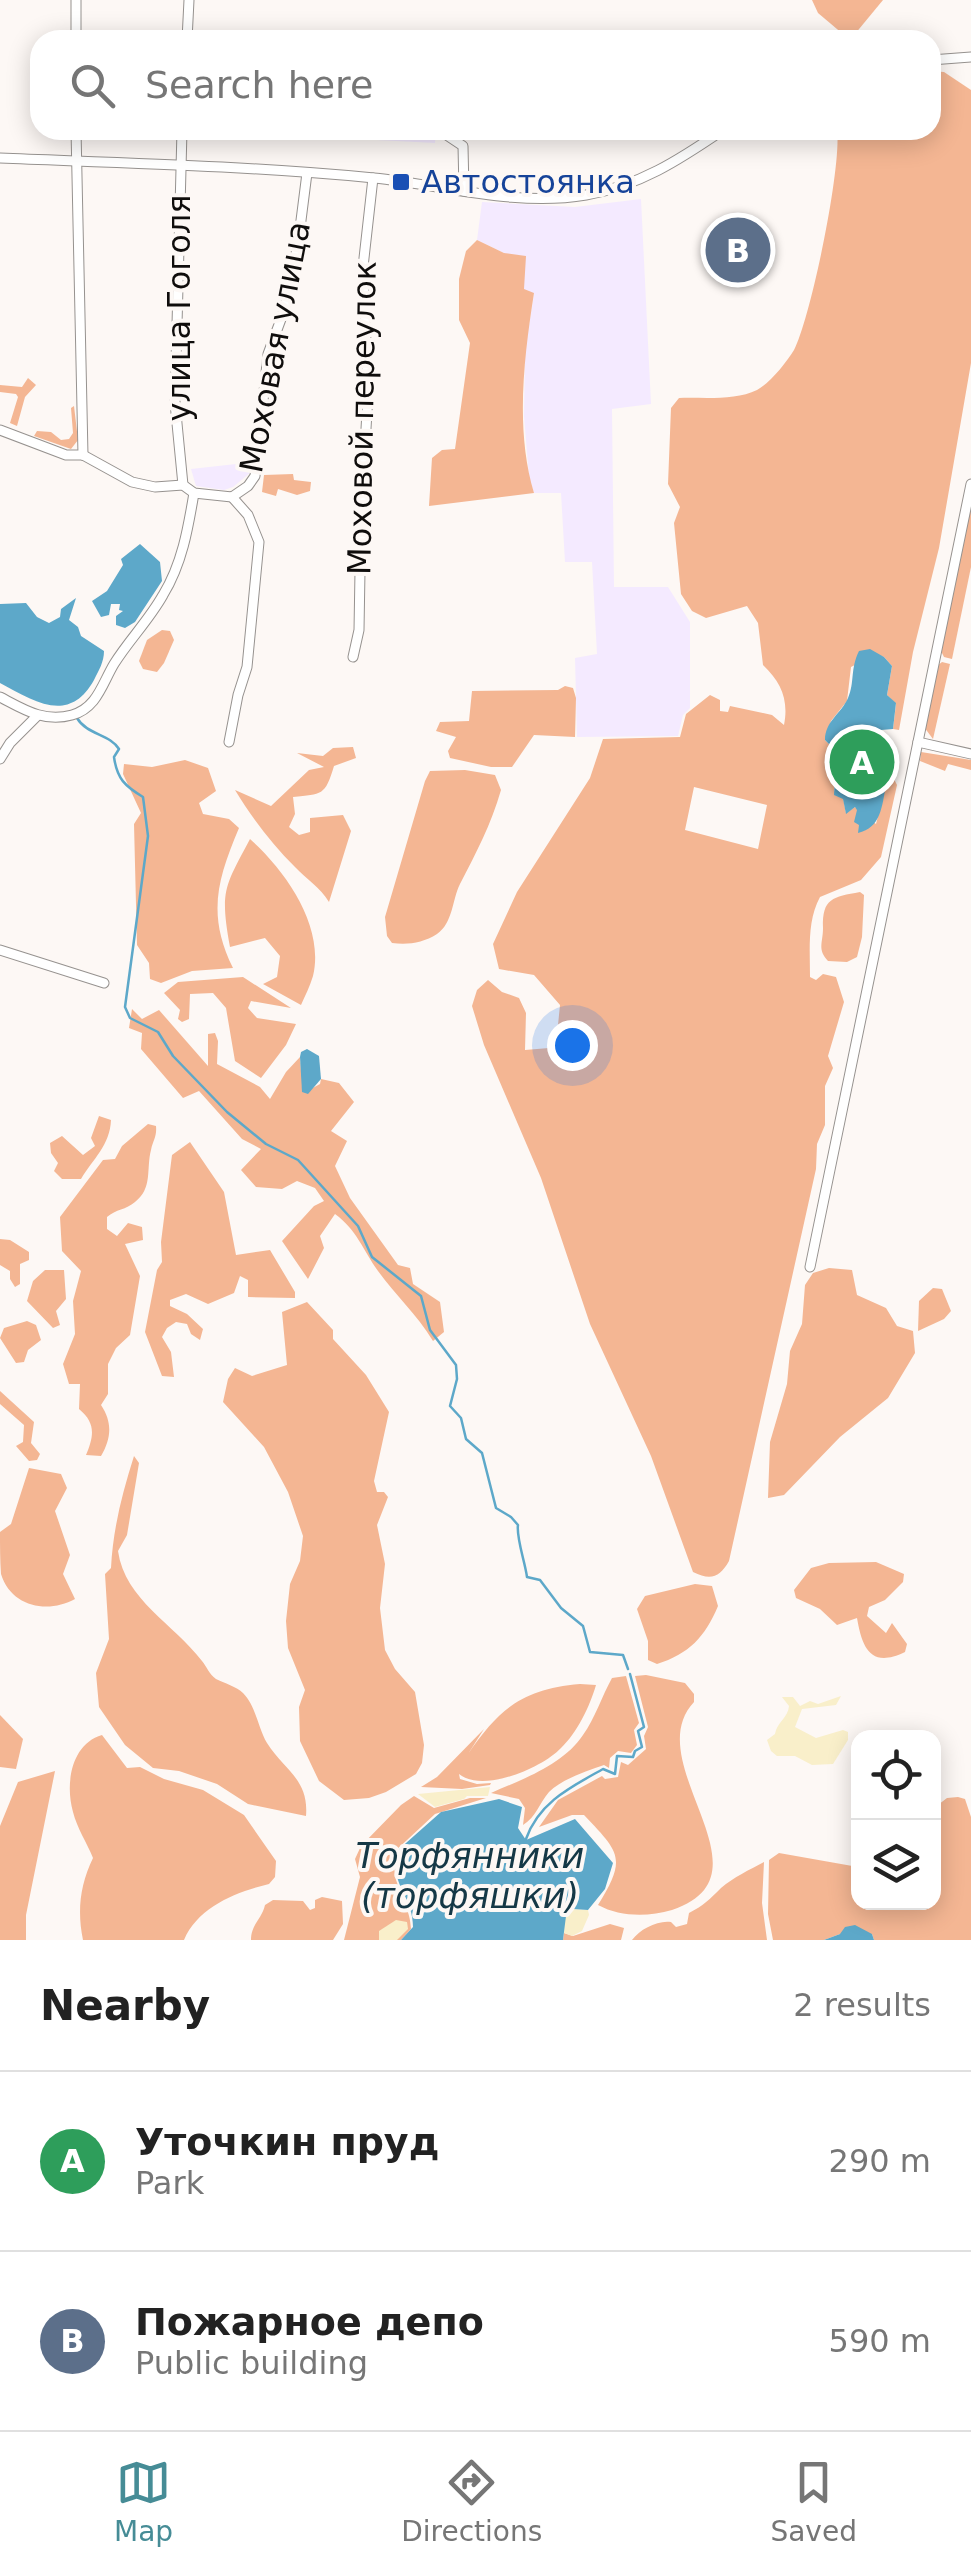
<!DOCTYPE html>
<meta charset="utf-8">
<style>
body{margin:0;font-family:"DejaVu Sans",sans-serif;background:#f2f2f2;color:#222}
.controls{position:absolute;right:30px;bottom:30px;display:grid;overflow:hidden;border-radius:20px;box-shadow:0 5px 25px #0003}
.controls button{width:90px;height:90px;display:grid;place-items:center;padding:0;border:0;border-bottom:2px solid #e0e0e0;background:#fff;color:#222;font:50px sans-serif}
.you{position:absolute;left:572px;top:1045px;width:35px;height:35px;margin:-25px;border:8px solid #fff;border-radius:50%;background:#1a73e8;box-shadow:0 0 0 15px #1a73e833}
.badge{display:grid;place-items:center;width:65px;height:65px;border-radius:50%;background:#468c96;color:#fff;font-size:32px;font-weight:700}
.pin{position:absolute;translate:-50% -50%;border:5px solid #fff;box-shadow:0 2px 10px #0006}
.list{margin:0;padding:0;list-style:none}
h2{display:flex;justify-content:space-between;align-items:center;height:130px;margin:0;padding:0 40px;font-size:42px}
h2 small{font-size:32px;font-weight:400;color:#767676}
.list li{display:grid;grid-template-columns:65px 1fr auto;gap:30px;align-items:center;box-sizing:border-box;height:180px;padding:0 40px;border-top:2px solid #e0e0e0}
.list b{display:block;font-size:38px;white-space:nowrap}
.list p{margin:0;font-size:32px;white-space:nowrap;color:#767676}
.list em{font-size:32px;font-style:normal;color:#767676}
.icon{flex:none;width:55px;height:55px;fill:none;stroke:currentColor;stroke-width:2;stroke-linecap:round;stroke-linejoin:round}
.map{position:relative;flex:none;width:971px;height:1940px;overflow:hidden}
.search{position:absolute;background:#fff;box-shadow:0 5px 25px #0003;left:30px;right:30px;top:30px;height:110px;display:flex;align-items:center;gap:25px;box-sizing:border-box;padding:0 35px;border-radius:30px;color:#767676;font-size:38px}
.sheet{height:490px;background:#fff}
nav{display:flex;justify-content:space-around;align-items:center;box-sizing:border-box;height:140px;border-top:2px solid #e0e0e0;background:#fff;font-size:28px;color:#767676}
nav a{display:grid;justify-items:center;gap:5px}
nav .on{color:#468c96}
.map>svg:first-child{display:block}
.industrial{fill:#f4eaff}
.green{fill:#f4b693;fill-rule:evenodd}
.sand{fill:#f9efca}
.water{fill:#5da8c9}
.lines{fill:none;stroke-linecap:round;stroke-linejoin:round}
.stream{stroke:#5da8c9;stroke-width:2.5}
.minor-casing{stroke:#96928f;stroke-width:11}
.minor{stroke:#fff;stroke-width:9}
.transit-dot{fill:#1a4fb4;stroke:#fdf8f5;stroke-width:4}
.labels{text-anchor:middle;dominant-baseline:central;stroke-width:8;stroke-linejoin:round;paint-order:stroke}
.transit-label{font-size:32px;fill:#164399;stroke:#fdf8f5;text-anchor:start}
.street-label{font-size:32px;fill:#0f0d0c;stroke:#fdf8f5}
.water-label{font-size:35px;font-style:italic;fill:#153846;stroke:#fdf8f5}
</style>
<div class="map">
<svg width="971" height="1940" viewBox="0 0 971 1940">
<rect width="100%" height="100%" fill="#fdf8f5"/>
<g class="industrial">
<path d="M 376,130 L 436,130 L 435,143 L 376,140 Z"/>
<path d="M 641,199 L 651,404 L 612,409 L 614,587 L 668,587 L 690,622 L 690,708 L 683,715 L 678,736 L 577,737 L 575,658 L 597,654 L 592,562 L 565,562 L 561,493 L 534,493 L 529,477 L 524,416 L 525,350 L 534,294 L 524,290 L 504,253 L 477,240 L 482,202 L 575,207 Z"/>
<path d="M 254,462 L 251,472 L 233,487 L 224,490 L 196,486 L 191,469 Z"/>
</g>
<g class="green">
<path d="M 812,0 L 883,0 L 850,40 L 818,13 Z"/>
<path d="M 931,71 L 944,72 L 971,90 L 971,363 L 939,548 L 913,652 L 899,730 L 893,729 L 896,704 L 887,695 L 892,666 L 884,657 L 876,654 L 851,667 L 847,701 L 831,721 L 825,740 L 831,746 L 848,754 L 841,770 L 828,770 L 835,779 L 834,791 L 843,798 L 846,813 L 855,807 L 876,824 L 886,785 L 877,776 L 893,777 L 897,785 L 881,857 L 861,880 L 820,897 C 807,921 810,950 810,977 L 816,980 L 823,974 L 836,977 L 844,1002 L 828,1056 L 833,1068 L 825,1086 L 825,1125 L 817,1144 L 816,1169 L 729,1561 C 720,1577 711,1581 693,1572 L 651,1456 L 590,1324 L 541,1178 L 484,1045 L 472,1006 L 477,990 L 488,980 L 502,992 L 519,998 L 526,1013 L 525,1050 L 549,1048 L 557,1035 L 560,1005 L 534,975 L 499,969 L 493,944 L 517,892 L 590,778 L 603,739 L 680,737 L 686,714 L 710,695 L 720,700 L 720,711 L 728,712 L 730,706 L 772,715 L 784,725 C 789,700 781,682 763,665 L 758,623 L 747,606 L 706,618 L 692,611 L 681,594 L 674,523 L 680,507 L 668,484 L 671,408 L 679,398 C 703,397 735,401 757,390 C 770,383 786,363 794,350 C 811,317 842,166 837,130 L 931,130 ZM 694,787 L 767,805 L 758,849 L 685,830 Z"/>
<path d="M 477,240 L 504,253 L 526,256 L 524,289 L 534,293 C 524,357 515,430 534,493 L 429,506 L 432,458 L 442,450 L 455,449 L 470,343 L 459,320 L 459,279 L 466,251 Z"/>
<path d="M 28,378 L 36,385 L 25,397 L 17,426 L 10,423 L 18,397 L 16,394 L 0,392 L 0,385 L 22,387 Z"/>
<path d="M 74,406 L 78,440 L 71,449 L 34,436 L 37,431 L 51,432 L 61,440 L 69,439 L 73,433 L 71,408 Z"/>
<path d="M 293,474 L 294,480 L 311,482 L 310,491 L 297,495 L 278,489 L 276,496 L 262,492 L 264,475 Z"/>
<path d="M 971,503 L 971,567 L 952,659 L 944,657 L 940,649 Z"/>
<path d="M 162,630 L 170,631 L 174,640 L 164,663 L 157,672 L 143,669 L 139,661 L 147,640 Z"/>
<path d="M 942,662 L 950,664 L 933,739 L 924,727 L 937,666 Z"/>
<path d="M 565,686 L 573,688 L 576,698 L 575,737 L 534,735 L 512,767 L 491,767 L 450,758 L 448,751 L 456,737 L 436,731 L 440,722 L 469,721 L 472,691 L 558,690 Z"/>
<path d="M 353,747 L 356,758 L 334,766 C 325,796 322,794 293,797 L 295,814 L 289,827 L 299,835 L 310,832 L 310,818 L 343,815 L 351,831 L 329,902 C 320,887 307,880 295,867 C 272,844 252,818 235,790 L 271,806 L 309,770 L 324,767 L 297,753 L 323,756 L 333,748 Z"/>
<path d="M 921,752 L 971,760 L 971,770 L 948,764 L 945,771 L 920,761 Z"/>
<path d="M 185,760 L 208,768 L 216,791 L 199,803 L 203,814 L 229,819 L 239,828 C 217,880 207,915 233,968 L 192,971 L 161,983 L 150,979 L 149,963 L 137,945 L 134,824 L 141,813 L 123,774 L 124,764 L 152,767 Z"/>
<path d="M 465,770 L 495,775 L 501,790 C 491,825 476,853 460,884 C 452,900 453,923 437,934 C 423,943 408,945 392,943 L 387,936 L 385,917 L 425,781 L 430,771 Z"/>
<path d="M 250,839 C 285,870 325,926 313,976 C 310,986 305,996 301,1005 L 263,984 L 277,977 L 280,956 L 265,938 L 230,947 C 220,891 224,888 250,839 Z"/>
<path d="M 860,892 L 864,895 L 862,937 L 857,957 L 847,962 L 828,961 C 817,949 823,943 823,928 C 822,898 833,897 860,892 Z"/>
<path d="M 243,977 L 291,1008 L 251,1001 L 248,1008 L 257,1018 L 296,1024 L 286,1045 L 261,1078 L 235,1061 L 226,1008 L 213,993 L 190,994 L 189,1019 L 182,1022 L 178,1019 L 180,1010 L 164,993 L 178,982 Z"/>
<path d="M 132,1009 L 142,1019 L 159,1010 L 208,1066 L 208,1034 L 215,1033 L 218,1041 L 217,1064 L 260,1087 L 270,1099 L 286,1072 L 300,1057 L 301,1071 L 309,1090 L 320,1084 L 321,1079 L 339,1083 L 354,1102 L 331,1131 L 347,1141 L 335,1166 L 350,1198 L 398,1265 L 410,1268 L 413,1284 L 440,1302 L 444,1332 L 433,1341 C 416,1313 396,1296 378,1271 C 363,1250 357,1230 335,1214 L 320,1236 L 324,1248 L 308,1279 L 282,1241 L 314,1206 L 324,1201 L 315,1188 L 297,1181 L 282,1189 L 256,1187 L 241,1170 L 261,1149 L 242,1139 L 199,1091 L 183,1098 L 141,1049 L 142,1033 L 129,1028 Z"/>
<path d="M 99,1116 L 111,1120 C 110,1145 93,1159 81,1179 L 62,1179 L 54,1171 L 58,1163 L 51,1153 L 50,1143 L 62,1136 L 83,1155 L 95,1146 L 91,1138 Z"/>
<path d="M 148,1124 L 156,1126 C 157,1137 153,1140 151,1150 C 146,1169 153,1188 135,1202 C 126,1210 116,1209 107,1217 L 107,1229 L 117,1236 L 128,1223 L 142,1227 L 143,1240 L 125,1244 L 140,1276 L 130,1335 L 116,1348 L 108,1364 L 108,1394 L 101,1405 C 113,1423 111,1439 101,1456 L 86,1455 C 94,1436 96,1423 79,1409 L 80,1384 L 69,1384 L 63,1364 L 75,1334 L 73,1301 L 81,1271 L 62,1251 L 60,1217 L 103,1160 L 115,1159 L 122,1146 Z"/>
<path d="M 190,1142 L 224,1192 L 236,1255 L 270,1250 L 295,1292 L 295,1298 L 248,1297 L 248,1280 L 240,1276 L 234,1293 L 208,1304 L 186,1294 L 170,1300 L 170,1306 L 187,1314 L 203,1329 L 200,1340 L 191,1334 L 187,1324 L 176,1322 L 167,1328 L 162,1337 L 171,1352 L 174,1377 L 162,1376 L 145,1332 L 157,1270 L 162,1262 L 161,1242 L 172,1155 Z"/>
<path d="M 0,1239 L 10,1240 L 29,1252 L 29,1260 L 20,1264 L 20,1284 L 15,1287 L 10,1279 L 10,1271 L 0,1265 Z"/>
<path d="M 829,1268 L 852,1270 L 857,1295 L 886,1308 L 897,1326 L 913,1331 L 915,1353 L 888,1398 L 840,1437 L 784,1495 L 768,1498 L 770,1442 L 787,1384 L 790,1351 L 802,1324 L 805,1285 L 813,1273 Z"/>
<path d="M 45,1270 L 64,1270 L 66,1299 L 56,1311 L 60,1325 L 53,1328 L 27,1301 L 33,1281 Z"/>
<path d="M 933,1288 L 942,1289 L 951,1311 L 944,1319 L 918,1331 L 919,1301 Z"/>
<path d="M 307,1302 L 333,1330 L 333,1339 L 366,1375 L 389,1412 L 374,1481 L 377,1492 L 384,1492 L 388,1497 L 377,1525 L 385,1564 L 380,1608 L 385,1650 L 395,1669 L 415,1692 L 424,1745 L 422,1763 L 416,1774 L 386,1792 L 369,1798 L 344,1800 L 319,1781 L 300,1741 L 299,1707 L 305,1690 L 288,1648 L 286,1621 L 290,1584 L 300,1561 L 303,1536 L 288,1492 L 264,1447 L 223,1402 L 228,1379 L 235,1368 L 252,1376 L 287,1365 L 282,1312 Z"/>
<path d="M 27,1321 L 36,1325 L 41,1340 L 28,1350 L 24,1362 L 16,1363 L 0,1338 L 4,1328 Z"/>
<path d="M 0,1391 L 34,1422 L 31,1443 L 40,1454 L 37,1460 L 29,1461 L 16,1446 L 23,1442 L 24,1425 L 0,1404 Z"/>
<path d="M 134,1456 L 139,1463 L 127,1535 L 118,1551 C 125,1600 174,1624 202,1661 C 207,1667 209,1674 216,1679 C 224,1683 237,1687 243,1693 C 256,1706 258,1728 267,1743 C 284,1770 309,1779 306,1816 L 248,1804 L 217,1784 L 179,1771 L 153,1768 L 125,1745 L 99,1707 L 96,1673 L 109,1639 L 105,1574 L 111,1568 C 113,1529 122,1494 134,1456 Z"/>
<path d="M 29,1468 L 61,1474 L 67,1488 L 55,1511 L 70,1555 L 63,1574 L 75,1599 C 48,1614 11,1607 1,1574 C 0,1561 0,1545 0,1532 L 11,1524 Z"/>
<path d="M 876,1562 L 904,1574 L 903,1582 L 885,1600 L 869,1607 L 867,1616 L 886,1633 L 892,1623 L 907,1644 L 905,1652 C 870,1669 862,1647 857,1618 L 837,1625 L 820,1609 L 796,1598 L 794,1590 L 811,1568 L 829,1563 Z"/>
<path d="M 695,1584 L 712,1586 L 718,1606 C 705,1637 689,1654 657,1664 L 648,1660 L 648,1641 L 637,1609 L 645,1596 Z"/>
<path d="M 646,1675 L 685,1683 L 694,1694 L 694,1702 C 637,1763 778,1875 672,1910 C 648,1917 620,1917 598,1905 C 627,1858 620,1853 584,1815 L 572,1815 L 539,1827 L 558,1800 L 602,1776 L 605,1779 L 618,1777 L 621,1762 L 628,1765 L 646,1749 L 644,1736 L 648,1727 L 635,1676 Z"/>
<path d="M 626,1676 L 639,1723 L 634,1730 L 637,1745 L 631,1753 L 618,1751 L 610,1758 L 609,1768 L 604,1765 C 587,1771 562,1779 549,1792 C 539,1804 536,1817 523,1825 L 525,1808 L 519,1799 L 491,1793 C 523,1779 563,1765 583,1735 C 595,1718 602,1696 612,1678 Z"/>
<path d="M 580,1684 L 596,1685 C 590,1706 577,1733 561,1748 C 541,1769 482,1793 459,1774 L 460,1779 L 477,1784 L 491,1783 L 490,1785 L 462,1789 L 421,1787 L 437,1777 L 484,1729 L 468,1754 C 500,1708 523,1689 580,1684 Z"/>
<path d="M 0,1715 L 23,1739 L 16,1769 L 0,1767 Z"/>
<path d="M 102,1735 L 127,1768 L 140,1767 L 164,1779 L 203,1790 L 244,1815 L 276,1861 L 275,1877 L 269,1884 C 236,1892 198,1907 184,1940 L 83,1940 C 77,1911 80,1885 93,1858 C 87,1843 77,1828 73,1812 C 65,1784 71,1744 102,1735 Z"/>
<path d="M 55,1771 L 26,1915 L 26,1940 L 0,1940 L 0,1826 L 18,1782 Z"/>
<path d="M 414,1796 L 434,1808 L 470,1798 L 486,1798 L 435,1814 L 393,1853 L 395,1877 L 401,1894 L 390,1888 C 404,1901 410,1910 411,1929 L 401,1940 L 344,1940 L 360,1877 L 355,1859 L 361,1846 L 401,1805 Z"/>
<path d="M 958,1797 L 965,1799 L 971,1817 L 971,1940 L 874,1940 L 872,1934 L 840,1934 L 824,1940 L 773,1940 L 768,1914 L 769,1860 L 779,1853 L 858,1867 L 858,1902 L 934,1902 L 934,1808 L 947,1798 Z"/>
<path d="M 764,1862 L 762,1903 L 767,1940 L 632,1940 C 640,1929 658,1920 671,1922 L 676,1927 L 687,1924 L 689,1913 C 703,1906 710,1899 721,1888 C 734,1877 749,1870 764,1862 Z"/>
<path d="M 322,1897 L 342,1901 L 343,1924 L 333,1940 L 251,1940 C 251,1924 262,1919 265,1905 L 273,1900 L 303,1901 L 310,1910 L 315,1908 L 315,1900 Z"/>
<path d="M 610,1924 L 624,1928 L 621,1940 L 563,1940 L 564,1933 L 573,1936 Z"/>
</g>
<g class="sand">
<path d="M 841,1696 L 836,1705 L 802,1709 L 795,1727 L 816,1738 L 843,1730 L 848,1732 L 848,1740 L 833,1764 L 812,1765 L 795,1756 L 777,1756 L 771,1751 L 767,1740 L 775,1734 C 777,1722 788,1718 789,1706 L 782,1697 L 793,1697 L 800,1706 L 810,1701 L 818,1704 Z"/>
<path d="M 490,1787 L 488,1796 L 467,1796 L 464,1799 L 435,1807 L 418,1794 Z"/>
<path d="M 572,1909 L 588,1910 L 589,1915 L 582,1931 L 572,1936 L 564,1933 L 565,1916 Z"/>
<path d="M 396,1920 L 407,1922 L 408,1929 L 397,1940 L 379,1940 L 379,1931 Z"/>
</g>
<g class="water">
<path d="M 140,544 L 160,562 L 162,581 L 135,622 L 125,628 L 116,625 L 116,616 L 123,611 L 119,610 L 120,604 L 111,604 L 109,615 L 101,617 L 92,601 L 107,591 L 123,565 L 121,559 Z"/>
<path d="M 76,598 L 69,620 L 78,627 L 81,636 L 104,651 C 104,662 99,670 94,680 C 69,725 34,701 0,683 L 0,604 L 26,603 L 37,617 L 49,623 L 60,617 L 61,609 Z"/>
<path d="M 870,649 L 884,657 L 892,666 L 887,695 L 896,703 L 893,729 L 881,730 L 865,744 L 852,747 L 848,754 L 831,746 L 825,740 C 825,721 841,714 848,698 C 855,682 850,669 859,651 Z"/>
<path d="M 827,769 L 877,776 L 886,785 C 882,806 881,828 858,833 L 859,825 L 854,822 L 857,810 L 855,807 L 846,814 L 843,799 L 834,795 L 835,779 L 828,776 Z"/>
<path d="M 307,1049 L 319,1056 L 321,1079 L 308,1094 L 302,1092 L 300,1057 L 301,1052 Z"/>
<path d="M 499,1799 L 522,1807 L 518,1828 L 526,1840 L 575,1819 L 613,1863 L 605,1889 L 588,1910 L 573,1909 L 566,1916 L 563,1940 L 401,1940 L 413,1927 C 413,1895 389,1885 397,1851 L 441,1812 Z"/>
<path d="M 855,1925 L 872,1934 L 874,1940 L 824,1940 L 840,1934 L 845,1927 Z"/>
</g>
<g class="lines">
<g class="stream">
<path d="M 77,718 C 87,735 110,734 119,749 L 114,757 C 117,779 125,786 143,797 L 148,836 L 125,1007 L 130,1018 L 158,1032 L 173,1056 L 227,1112 L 266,1144 L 298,1160 L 358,1226 L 372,1257 L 421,1296 L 430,1330 L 456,1365 L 457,1379 L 450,1406 L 461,1418 L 466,1439 L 482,1453 L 496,1508 L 511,1517 L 518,1525 C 516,1537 525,1562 527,1577 L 540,1580 L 561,1608 L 583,1626 L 590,1652 L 623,1655 L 628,1669"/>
<path d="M 526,1839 C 539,1802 571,1787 603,1769 L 615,1774 L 617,1756 L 633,1757 L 635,1751 L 642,1747 L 638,1731 L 644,1727 L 630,1674"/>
</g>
<defs>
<g id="minor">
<path d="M 76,0 L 76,40"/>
<path d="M 187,40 L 189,0"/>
<path d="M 931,60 L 971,57"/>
<path d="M 76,130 L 83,455"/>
<path d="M 182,130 L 175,403 L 183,485"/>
<path d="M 439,130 L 463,146 L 464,191"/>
<path d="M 0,158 C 124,163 250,166 374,178 C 443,185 516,207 586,195 C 639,186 679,160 723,130"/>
<path d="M 0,430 L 66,455 L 83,455"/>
<path d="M 83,455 L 132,482 L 155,487 L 183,485 L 194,493 L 232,497"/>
<path d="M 232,497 L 248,486 L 255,476 L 268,354 L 284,311 L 298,244 L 307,173"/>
<path d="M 353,657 L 359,630 L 361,513 L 368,395 L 363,267 L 373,178"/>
<path d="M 0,697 C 23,709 44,723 72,715 C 97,708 102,684 114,664 C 129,640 149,620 163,595 C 182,564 188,529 194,493"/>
<path d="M 229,742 L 238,695 L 247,667 L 259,542 L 248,515 L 232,497"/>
<path d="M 918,742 L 971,754"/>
<path d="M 0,759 L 10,743 L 37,716"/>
<path d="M 0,950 L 104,983"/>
<path d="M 810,1267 L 971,484"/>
</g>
</defs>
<use href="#minor" class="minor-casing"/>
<use href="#minor" class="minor"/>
</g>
<rect class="transit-dot" x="391" y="172" width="20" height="20" rx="5"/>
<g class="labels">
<g class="transit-label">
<text x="421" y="182">Автостоянка</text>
</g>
<g class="street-label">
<text transform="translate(179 308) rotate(-90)">улица Гоголя</text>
<text transform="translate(275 347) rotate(-79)">Моховая улица</text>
<text transform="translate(362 418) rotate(-89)">Моховой переулок</text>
</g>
<g class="water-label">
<text x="470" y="1856">Торфянники<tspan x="470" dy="40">(торфяшки)</tspan></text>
</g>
</g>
</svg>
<div class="controls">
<button><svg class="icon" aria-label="locate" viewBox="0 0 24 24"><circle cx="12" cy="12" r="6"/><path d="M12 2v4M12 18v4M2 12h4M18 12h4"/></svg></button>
<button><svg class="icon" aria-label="layers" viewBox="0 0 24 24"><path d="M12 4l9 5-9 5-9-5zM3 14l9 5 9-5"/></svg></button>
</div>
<div class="you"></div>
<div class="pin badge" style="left:862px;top:762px;background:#2e9e5b">A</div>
<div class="pin badge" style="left:738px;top:250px;background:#5c6f8a">B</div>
<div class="search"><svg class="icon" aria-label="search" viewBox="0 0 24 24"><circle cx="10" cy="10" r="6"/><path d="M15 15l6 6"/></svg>Search here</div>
</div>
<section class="sheet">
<h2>Nearby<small>2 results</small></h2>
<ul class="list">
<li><span class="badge" style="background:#2e9e5b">A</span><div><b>Уточкин пруд</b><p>Park</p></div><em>290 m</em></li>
<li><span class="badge" style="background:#5c6f8a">B</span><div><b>Пожарное депо</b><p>Public building</p></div><em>590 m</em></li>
</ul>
</section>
<nav>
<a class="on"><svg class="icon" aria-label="map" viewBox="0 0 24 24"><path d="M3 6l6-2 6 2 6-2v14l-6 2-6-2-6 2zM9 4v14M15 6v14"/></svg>Map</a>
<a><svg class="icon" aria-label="directions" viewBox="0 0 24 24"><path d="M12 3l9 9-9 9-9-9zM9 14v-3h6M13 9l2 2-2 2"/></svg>Directions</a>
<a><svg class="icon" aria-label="saved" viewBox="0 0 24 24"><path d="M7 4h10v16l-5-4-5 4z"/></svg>Saved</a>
</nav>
